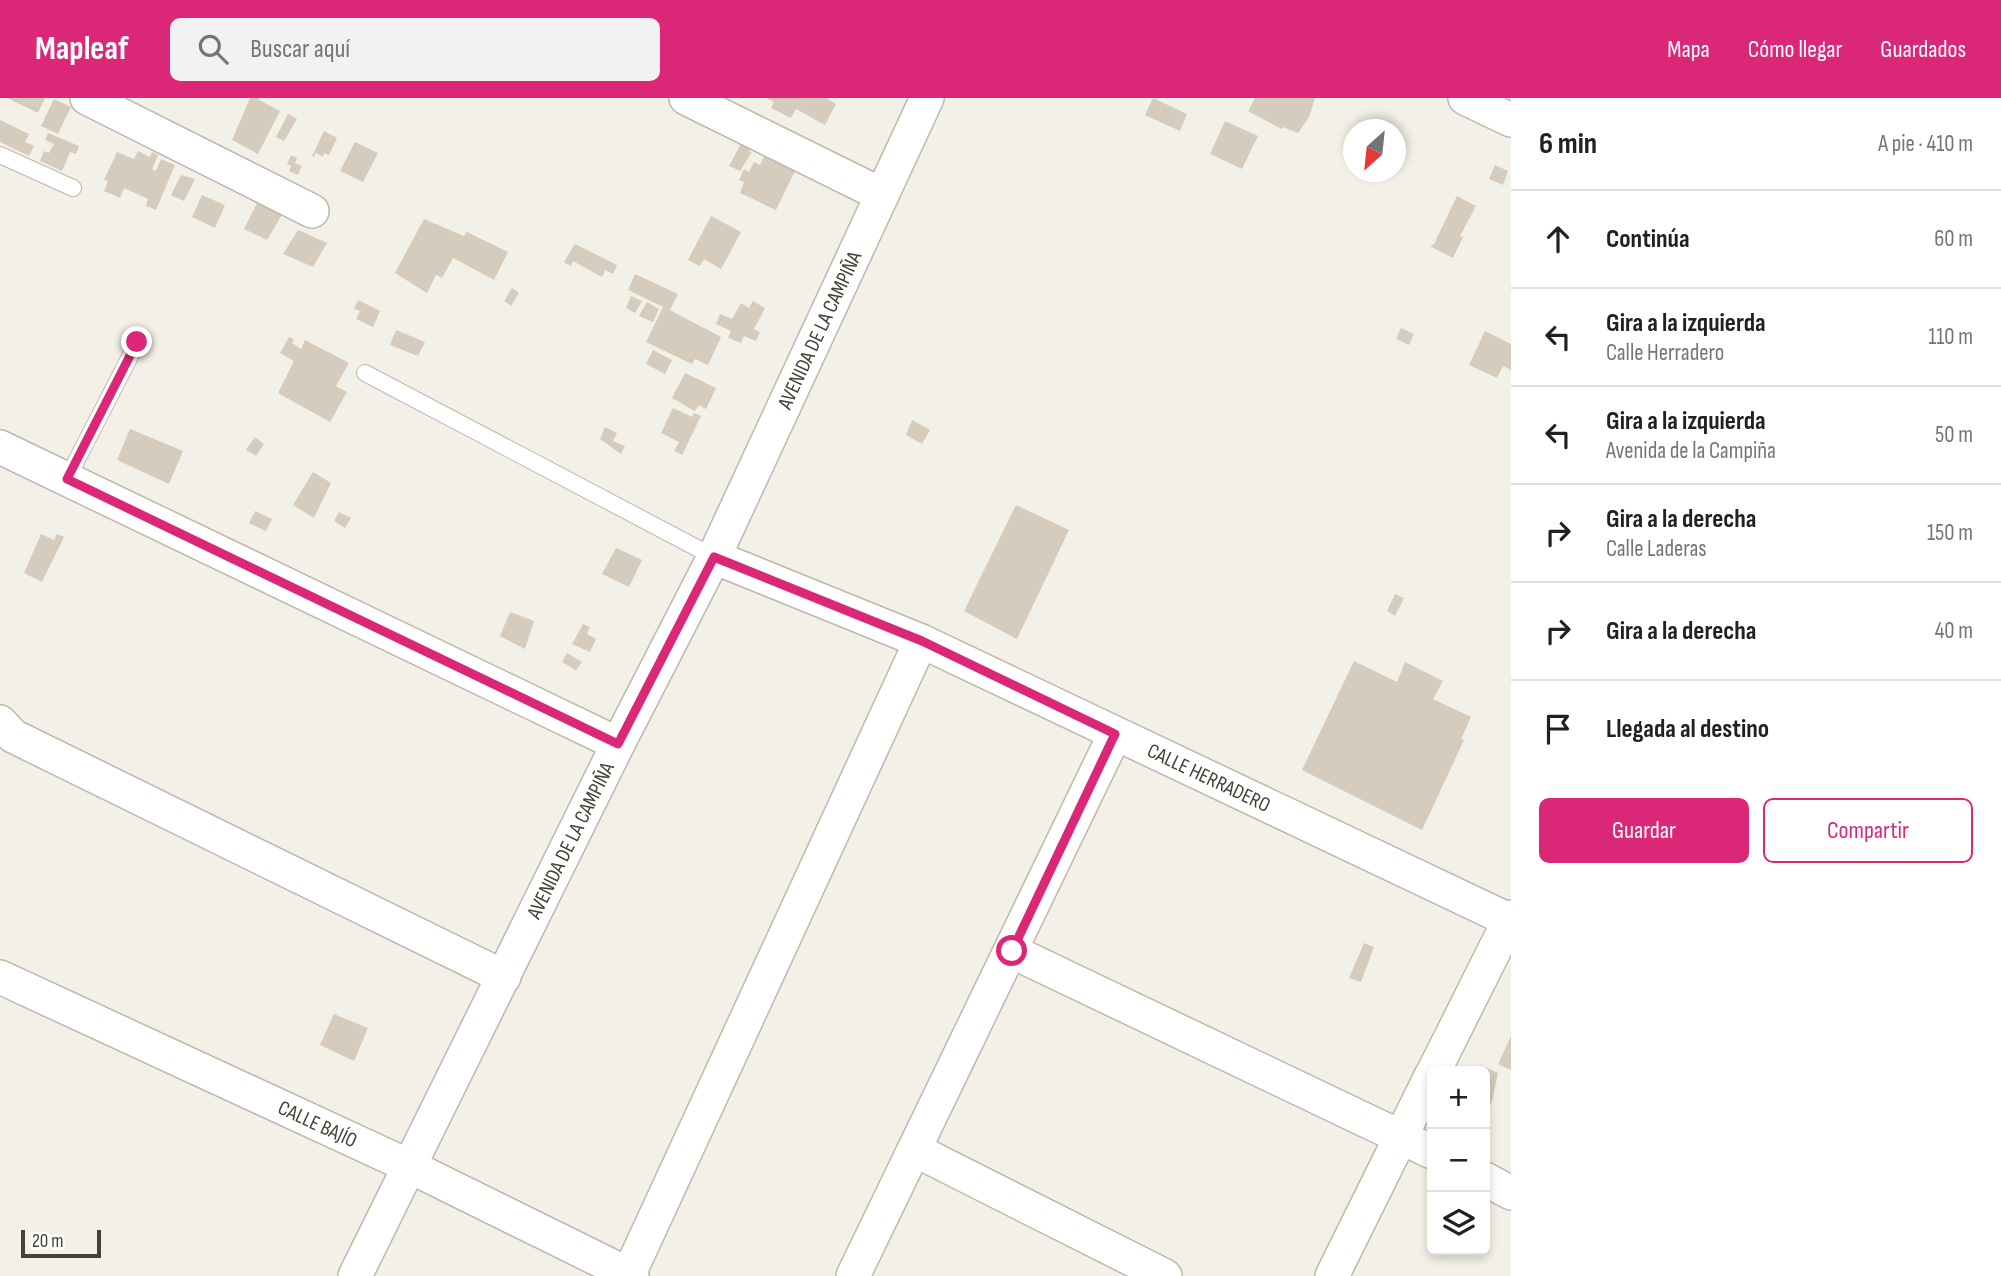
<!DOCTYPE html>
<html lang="es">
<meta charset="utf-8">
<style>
body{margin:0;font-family:"Sofia Sans Condensed",sans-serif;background:#f2f2f2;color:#202124}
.controls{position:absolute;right:21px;bottom:21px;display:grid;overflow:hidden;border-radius:10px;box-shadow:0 4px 10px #0003}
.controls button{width:63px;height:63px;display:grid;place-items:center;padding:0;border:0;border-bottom:2px solid #e0e0e0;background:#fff;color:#202124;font:35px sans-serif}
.compass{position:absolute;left:1343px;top:21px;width:63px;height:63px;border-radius:50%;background:#fff;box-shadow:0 4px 10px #0003;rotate:207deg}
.scale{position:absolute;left:21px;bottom:18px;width:80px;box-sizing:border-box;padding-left:7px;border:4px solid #464136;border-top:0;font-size:19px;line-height:24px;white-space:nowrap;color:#464136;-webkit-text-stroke:5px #fff;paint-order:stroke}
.stop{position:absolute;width:21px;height:21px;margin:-16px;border:5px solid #db2777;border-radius:50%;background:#fff}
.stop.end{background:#db2777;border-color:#fff;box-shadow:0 2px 7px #0008}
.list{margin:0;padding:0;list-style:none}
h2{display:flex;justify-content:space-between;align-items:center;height:91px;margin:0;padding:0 28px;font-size:30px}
h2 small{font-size:23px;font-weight:400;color:#757577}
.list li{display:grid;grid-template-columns:46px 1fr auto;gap:21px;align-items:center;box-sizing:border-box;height:98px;padding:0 28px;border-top:2px solid #e0e0e0}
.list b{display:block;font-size:26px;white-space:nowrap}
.list p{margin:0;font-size:23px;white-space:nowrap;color:#757577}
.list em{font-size:23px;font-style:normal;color:#757577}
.actions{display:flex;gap:14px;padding:21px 28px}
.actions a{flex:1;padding:16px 0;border:2px solid #db2777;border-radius:10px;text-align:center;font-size:24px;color:#db2777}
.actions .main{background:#db2777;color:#fff}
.icon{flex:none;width:38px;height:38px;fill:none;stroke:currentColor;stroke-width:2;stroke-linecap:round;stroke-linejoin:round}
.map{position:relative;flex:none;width:1511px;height:1178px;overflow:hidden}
header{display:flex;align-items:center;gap:42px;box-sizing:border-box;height:98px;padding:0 35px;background:#db2777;color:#fff}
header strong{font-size:33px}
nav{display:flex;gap:38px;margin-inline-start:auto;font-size:24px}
.search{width:490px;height:63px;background:#f2f2f2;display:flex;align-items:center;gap:18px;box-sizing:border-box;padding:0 24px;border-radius:10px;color:#757577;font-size:26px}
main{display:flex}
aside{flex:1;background:#fff}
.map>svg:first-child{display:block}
.building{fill:#d5ccbd}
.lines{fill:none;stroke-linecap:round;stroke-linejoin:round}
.service-casing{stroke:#beb8aa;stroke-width:18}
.minor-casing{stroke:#beb8aa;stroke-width:36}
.service{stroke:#fff;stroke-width:16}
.minor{stroke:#fff;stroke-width:33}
.route{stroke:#db2777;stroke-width:9}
.labels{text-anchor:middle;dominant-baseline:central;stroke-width:5;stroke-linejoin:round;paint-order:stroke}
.street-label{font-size:21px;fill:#464136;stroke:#fff}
</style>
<header>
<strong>Mapleaf</strong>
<div class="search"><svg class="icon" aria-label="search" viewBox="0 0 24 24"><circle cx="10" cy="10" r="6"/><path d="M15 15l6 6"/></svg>Buscar aquí</div>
<nav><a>Mapa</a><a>Cómo llegar</a><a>Guardados</a></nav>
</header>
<main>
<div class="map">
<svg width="1511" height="1178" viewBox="0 0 1511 1178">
<rect width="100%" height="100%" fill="#f3f0e7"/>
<g class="building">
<path d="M 7,0 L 45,0 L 38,15 Z"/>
<path d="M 250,0 L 260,0 L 259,2 L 280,13 L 258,56 L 232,42 Z"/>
<path d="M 766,0 L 826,0 L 836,6 L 825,27 L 796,11 L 791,20 L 771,10 L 774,4 Z"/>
<path d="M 1153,0 L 1187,16 L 1180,33 L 1145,17 Z"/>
<path d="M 1255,0 L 1315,0 L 1309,19 L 1298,35 L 1283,29 L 1282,31 L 1248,13 Z"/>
<path d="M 54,1 L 71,9 L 58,36 L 41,28 Z"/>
<path d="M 288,16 L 297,21 L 284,43 L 276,39 Z"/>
<path d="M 0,22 L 29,36 L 25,44 L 34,48 L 29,58 L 0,44 Z"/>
<path d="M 1225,23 L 1258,38 L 1242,71 L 1210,56 Z"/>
<path d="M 324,33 L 337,40 L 329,57 L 324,55 L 323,59 L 316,55 L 314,59 L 312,58 Z"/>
<path d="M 48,35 L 79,48 L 76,56 L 70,54 L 62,73 L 40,63 L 44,53 L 49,55 L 54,46 L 45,42 Z"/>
<path d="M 745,38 L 754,42 L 749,53 L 752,54 L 740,73 L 729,68 Z"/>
<path d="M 355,44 L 378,55 L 363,84 L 340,73 Z"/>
<path d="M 767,52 L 798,67 L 776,112 L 740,95 L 744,84 L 739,82 L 744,71 L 749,74 L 754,64 L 760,67 Z"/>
<path d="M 138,53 L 150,59 L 152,54 L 158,57 L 152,71 L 156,73 L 161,61 L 175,67 L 156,112 L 146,108 L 148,101 L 124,90 L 120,100 L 104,93 L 108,83 L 104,82 L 117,54 L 134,61 Z"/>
<path d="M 291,57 L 297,60 L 295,65 L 302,68 L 298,77 L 289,73 L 291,68 L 287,66 Z"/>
<path d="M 1495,67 L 1508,73 L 1503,87 L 1489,81 Z"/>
<path d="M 181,77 L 195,81 L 184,103 L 171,97 Z"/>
<path d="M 202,97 L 225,107 L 215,130 L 192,119 Z"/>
<path d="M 1457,98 L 1476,108 L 1460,138 L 1463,139 L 1453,160 L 1430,148 L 1434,146 Z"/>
<path d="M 257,105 L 282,117 L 267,142 L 244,131 Z"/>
<path d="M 711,118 L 741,134 L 721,171 L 704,161 L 700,168 L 688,162 Z"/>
<path d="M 424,121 L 464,138 L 467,134 L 508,154 L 494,182 L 453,160 L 442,180 L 436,177 L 427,195 L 395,175 Z"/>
<path d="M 298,132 L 327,145 L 313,169 L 283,156 Z"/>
<path d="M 575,146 L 617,167 L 613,176 L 605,172 L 602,179 L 573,163 L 571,168 L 564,164 Z"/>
<path d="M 635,176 L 678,196 L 670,212 L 721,239 L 708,267 L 695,261 L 692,266 L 646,244 L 663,209 L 628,192 Z"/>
<path d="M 512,190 L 519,195 L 511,208 L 504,203 Z"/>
<path d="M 631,198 L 642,203 L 635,215 L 626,210 Z"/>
<path d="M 358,202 L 380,213 L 373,229 L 356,221 L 360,213 L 354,211 Z"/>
<path d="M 753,203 L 765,210 L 754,231 L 760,234 L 756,243 L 744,238 L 741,245 L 728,240 L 731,233 L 716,226 L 720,216 L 732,221 L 741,205 L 749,210 Z"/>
<path d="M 647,204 L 659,211 L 653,224 L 639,218 Z"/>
<path d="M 1401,230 L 1414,236 L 1409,247 L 1396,241 Z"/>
<path d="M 396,232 L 425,244 L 418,258 L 390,247 Z"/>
<path d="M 1485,233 L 1511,246 L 1511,272 L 1503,268 L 1497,280 L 1469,267 Z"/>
<path d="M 289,239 L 294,241 L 292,245 L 301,251 L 305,242 L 349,265 L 336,288 L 347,294 L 330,324 L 278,295 L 294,263 L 280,255 Z"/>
<path d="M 653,252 L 672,262 L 665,276 L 646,266 Z"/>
<path d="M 685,275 L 716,290 L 706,311 L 699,307 L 695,313 L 672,300 Z"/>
<path d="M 673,310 L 692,319 L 694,315 L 701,318 L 682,357 L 674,353 L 679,344 L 661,335 Z"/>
<path d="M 912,322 L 930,332 L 922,346 L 906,337 Z"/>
<path d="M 605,329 L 617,335 L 613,343 L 625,348 L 621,356 L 600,341 Z"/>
<path d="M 130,331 L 183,353 L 169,386 L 117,362 Z"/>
<path d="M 255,339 L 264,346 L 256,358 L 246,352 Z"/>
<path d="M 313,374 L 331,385 L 314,420 L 293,407 Z"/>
<path d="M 1016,407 L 1069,432 L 1017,541 L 964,513 Z"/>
<path d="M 255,413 L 272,421 L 266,433 L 249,425 Z"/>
<path d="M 339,414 L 351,420 L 345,430 L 334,423 Z"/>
<path d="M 41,436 L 54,442 L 57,436 L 64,439 L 42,484 L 24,475 Z"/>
<path d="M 616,450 L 642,462 L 629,489 L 602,476 Z"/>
<path d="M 1395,496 L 1404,500 L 1395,518 L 1387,513 Z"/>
<path d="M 510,514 L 534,523 L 525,551 L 500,538 Z"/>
<path d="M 583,526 L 590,529 L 587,536 L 596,541 L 590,554 L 572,546 Z"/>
<path d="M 567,555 L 582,564 L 576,572 L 562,564 Z"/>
<path d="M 1354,563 L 1397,584 L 1405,564 L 1443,583 L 1433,601 L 1471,619 L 1461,641 L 1464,642 L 1422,732 L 1302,672 Z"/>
<path d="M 1364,845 L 1374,849 L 1361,884 L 1349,880 Z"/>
<path d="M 334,916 L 368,930 L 354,963 L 320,947 Z"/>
<path d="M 1511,938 L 1511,972 L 1498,966 Z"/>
<path d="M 1480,967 L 1498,975 L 1492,1003 L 1485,1015 L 1485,973 L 1477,973 Z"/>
</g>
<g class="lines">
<defs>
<g id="service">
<path d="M 0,57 L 73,90"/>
<path d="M 365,275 L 714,459"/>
<path d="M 67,381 L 137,245"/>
</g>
<g id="minor">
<path d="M 87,0 L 312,113"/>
<path d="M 686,0 L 882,97"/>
<path d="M 1465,0 L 1511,22"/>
<path d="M 0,349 L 618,646"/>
<path id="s1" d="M 714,459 L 921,543 L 1509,822"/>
<path d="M 0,624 L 13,638 L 504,879"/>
<path d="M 1011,853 L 1432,1054"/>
<path id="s2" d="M 0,879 L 411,1069 L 632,1178"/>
<path d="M 1434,973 L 1511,819"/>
<path d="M 915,1052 L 1165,1178"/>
<path d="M 1485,1081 L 1511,1095"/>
<path id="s3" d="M 355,1178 L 618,646 L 714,459 L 927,0"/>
<path d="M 628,1178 L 921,543"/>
<path d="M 853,1178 L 1115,636"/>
<path d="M 1332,1178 L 1432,976"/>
</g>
</defs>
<use href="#service" class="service-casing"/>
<use href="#minor" class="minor-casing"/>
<use href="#service" class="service"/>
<use href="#minor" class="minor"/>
</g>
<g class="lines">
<path class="route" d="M 137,244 L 67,381 L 618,646 L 714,459 L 922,543 L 1115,636 L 1012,853"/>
</g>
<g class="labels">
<g class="street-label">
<text stroke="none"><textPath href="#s3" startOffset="1054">AVENIDA DE LA CAMPIÑA</textPath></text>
<text stroke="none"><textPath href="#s1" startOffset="542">CALLE HERRADERO</textPath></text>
<text stroke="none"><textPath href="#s3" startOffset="486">AVENIDA DE LA CAMPIÑA</textPath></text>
<text stroke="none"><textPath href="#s2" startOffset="350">CALLE BAJÍO</textPath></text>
</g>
</g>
</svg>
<div class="controls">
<button>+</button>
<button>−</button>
<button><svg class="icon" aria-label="layers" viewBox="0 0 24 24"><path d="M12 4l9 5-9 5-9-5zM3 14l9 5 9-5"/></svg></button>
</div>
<svg class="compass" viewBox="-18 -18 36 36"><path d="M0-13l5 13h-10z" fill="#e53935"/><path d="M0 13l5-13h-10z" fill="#757577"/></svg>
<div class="scale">20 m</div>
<div class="stop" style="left:1012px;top:853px"></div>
<div class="stop end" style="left:137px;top:244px"></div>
</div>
<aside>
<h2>6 min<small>A pie · 410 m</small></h2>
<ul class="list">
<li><svg class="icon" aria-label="ahead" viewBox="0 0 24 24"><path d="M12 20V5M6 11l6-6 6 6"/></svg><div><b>Continúa</b></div><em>60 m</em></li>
<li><svg class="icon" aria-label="left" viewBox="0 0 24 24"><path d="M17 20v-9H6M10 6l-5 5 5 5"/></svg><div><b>Gira a la izquierda</b><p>Calle Herradero</p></div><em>110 m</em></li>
<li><svg class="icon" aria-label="left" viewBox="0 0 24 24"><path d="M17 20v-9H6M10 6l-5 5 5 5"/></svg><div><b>Gira a la izquierda</b><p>Avenida de la Campiña</p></div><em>50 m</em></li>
<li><svg class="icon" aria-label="right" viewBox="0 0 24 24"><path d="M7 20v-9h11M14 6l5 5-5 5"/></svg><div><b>Gira a la derecha</b><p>Calle Laderas</p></div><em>150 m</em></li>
<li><svg class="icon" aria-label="right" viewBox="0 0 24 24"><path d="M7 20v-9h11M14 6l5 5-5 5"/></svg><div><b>Gira a la derecha</b></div><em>40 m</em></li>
<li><svg class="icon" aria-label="arrive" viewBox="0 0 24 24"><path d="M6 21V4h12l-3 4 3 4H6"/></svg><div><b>Llegada al destino</b></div></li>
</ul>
<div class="actions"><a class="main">Guardar</a><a>Compartir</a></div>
</aside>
</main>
